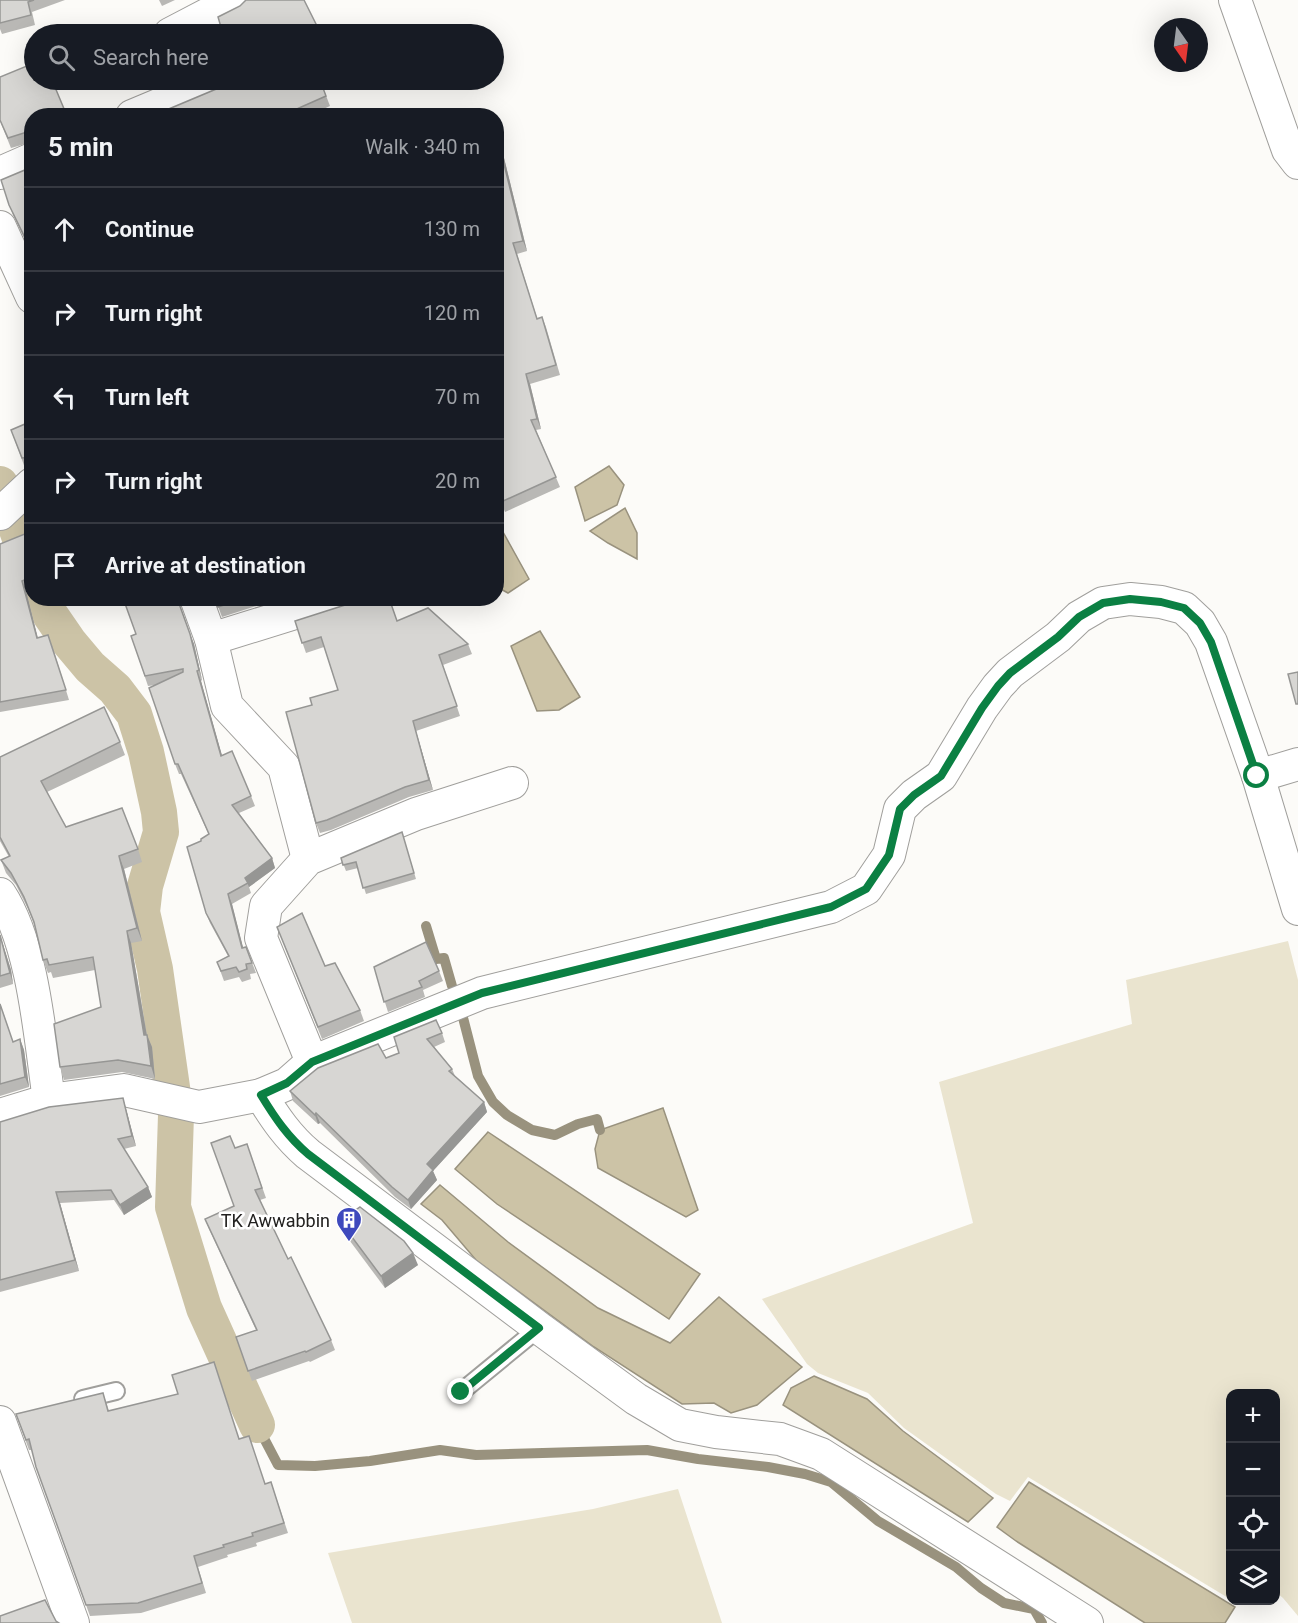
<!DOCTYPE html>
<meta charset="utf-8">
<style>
body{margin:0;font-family:Roboto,sans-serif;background:#20242c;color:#f1f3f6}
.controls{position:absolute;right:18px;bottom:18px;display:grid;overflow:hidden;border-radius:12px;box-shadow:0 6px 24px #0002}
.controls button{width:54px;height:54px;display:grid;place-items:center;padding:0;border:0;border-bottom:2px solid #363941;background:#171b24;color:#f1f3f6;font:30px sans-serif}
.compass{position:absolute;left:1154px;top:18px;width:54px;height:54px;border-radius:50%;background:#171b24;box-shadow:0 6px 24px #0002;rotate:166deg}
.stop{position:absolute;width:18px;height:18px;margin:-14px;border:4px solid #0b8043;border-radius:50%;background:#fff}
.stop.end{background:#0b8043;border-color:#fff;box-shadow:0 2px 6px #0008}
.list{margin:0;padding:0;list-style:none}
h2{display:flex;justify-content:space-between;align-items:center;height:78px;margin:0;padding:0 24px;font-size:26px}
h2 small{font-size:20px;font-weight:400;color:#9ea1a6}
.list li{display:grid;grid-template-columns:39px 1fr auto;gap:18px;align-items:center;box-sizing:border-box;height:84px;padding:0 24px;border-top:2px solid #363941}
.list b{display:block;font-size:22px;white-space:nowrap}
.list em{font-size:20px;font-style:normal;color:#9ea1a6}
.icon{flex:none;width:33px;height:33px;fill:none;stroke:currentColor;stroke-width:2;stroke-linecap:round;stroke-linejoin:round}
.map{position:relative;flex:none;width:1298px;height:1623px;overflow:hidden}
.search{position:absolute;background:#171b24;box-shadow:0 6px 24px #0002;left:24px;top:24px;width:480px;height:66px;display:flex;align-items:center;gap:15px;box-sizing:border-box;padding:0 21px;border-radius:33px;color:#9ea1a6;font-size:22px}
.panel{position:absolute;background:#171b24;box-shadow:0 6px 24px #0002;left:24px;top:108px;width:480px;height:498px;border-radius:24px}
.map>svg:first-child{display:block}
.green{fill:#eae4cf}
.water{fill:#ccc3a6;stroke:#99927e;stroke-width:1.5}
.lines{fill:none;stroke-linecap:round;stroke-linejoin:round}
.stream{stroke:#99927e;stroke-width:10}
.canal{stroke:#ccc3a6;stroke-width:36}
.service-casing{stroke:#a09f9c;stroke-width:20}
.minor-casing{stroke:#a09f9c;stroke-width:34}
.service{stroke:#fff;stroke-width:16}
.minor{stroke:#fff;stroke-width:32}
.wall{fill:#b9b8b5}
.shaded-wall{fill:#969694}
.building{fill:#d7d6d3;stroke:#969694;stroke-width:1.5}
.route{stroke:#0b8043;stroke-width:8}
.labels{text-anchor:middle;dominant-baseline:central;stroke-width:5;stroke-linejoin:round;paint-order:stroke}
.poi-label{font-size:18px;fill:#222120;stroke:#fff;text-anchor:end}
</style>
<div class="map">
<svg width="1298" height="1623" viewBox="0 0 1298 1623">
<rect width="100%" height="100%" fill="#fcfbf8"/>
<g class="green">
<path d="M 1288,941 L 1298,980 L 1298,1616 L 1283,1598 L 1276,1592 L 1276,1394 L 1230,1394 L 1230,1599 L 1028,1477 L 1010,1501 L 996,1494 L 904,1428 L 868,1393 L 818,1373 L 807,1364 L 762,1299 L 973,1223 L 939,1082 L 1132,1024 L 1126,980 Z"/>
<path d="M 678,1489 L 722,1623 L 352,1623 L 328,1553 L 593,1509 Z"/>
</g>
<g class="water">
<path d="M 609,466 L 624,485 L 617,505 L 585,521 L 575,487 Z"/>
<path d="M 625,508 L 637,533 L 637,559 L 608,543 L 590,531 Z"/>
<path d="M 503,532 L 529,579 L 508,593 L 497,587 L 497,534 Z"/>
<path d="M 540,631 L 580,697 L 559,710 L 537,711 L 511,646 Z"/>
<path d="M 663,1108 L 698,1210 L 686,1217 L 598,1168 L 595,1149 L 600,1130 Z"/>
<path d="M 488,1132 L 700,1274 L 669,1319 L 497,1204 L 455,1169 Z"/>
<path d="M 440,1185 L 508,1242 L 598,1308 L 670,1343 L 719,1297 L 802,1367 L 757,1405 L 731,1413 L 714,1403 L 682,1404 L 594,1347 L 476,1260 L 442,1220 L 421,1204 Z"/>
<path d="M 814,1376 L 867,1399 L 903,1431 L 993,1498 L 968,1522 L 783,1405 L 791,1388 Z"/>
<path d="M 1029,1482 L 1235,1607 L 1225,1623 L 1145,1623 L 1016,1541 L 997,1527 Z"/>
</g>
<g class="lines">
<g class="stream">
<path d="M 426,926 L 436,959 L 444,958 L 452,986"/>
<path d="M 460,1006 L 478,1076 L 493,1102 L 507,1115 L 532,1130 L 555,1135 L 578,1124 L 597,1119 L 600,1130"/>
<path d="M 257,1425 L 278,1465 L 315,1466 L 370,1461 L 440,1450 L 476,1455 L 647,1450 L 698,1459 L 768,1467 L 805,1474 L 831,1482 L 878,1521 L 956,1567 L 981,1588 L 1004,1603 L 1034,1609 L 1042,1623"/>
</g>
<g class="canal">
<path d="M 0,484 L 4,495"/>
<path d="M 12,516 L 32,572"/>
<path d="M 43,598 L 49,613 L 69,642 L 90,667 L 115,689 L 134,714 L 146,752 L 159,812 L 161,832 L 145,886 L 142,912 L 155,969 L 176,1115 L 173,1207 L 204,1308 L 257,1425"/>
</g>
<defs>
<g id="service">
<path d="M 461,1392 L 539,1328"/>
<path d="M 83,1399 L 116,1391"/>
</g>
<g id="minor">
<path d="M 1235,0 L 1288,150 L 1298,163"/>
<path d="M 170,34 L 235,0"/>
<path d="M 132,116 L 218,80"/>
<path d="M 0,173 L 32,159"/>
<path d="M 0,227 L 32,297"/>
<path d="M 0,514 L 32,484"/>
<path d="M 196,598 L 211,639 L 227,706 L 284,767 L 308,859"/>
<path d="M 211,639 L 343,598"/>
<path d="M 1258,776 L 1298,764"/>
<path d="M 0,894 C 34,946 40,1039 49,1100"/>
<path d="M 312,1062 L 261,938 L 266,906 L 308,859 L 416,814 L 512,783"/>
<path d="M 261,1095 C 275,1118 288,1137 308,1154 L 539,1328 L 636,1399 L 680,1425 L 716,1432 L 780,1439 L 821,1454 L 1087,1623"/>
<path d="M 0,1115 L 49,1100 L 124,1090 L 199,1107 L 261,1095 L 287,1084 L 312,1062 L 482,993 L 831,907 L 866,889 L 889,855 L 900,809 L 914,795 L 941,776 L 982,708 L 998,686 L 1010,673 L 1058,637 L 1079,617 L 1103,603 L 1130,599 L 1161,602 L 1184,608 L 1200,623 L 1211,642 L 1258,776 L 1298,909"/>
<path d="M 0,1422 L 73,1623"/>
</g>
</defs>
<use href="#service" class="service-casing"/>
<use href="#minor" class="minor-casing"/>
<use href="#service" class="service"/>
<use href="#minor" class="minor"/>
</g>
<g class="wall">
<path d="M 0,0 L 65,0 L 32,12 L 35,25 L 2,34 L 0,29 Z"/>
<path d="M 159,0 L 175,0 L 162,6 Z"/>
<path d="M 0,77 L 32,116 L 32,142 L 11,148 L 0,121 Z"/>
<path d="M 320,80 L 330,106 L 308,116 L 152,116 Z"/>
<path d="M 499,144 L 503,154 L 527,251 L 517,254 L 537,318 L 542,317 L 546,327 L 560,375 L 530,384 L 541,429 L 536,430 L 560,487 L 505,512 L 501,502 Z"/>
<path d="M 32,167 L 32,254 L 13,215 L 1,180 Z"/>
<path d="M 32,421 L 32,467 L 25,468 L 11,430 Z"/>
<path d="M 32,531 L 32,589 L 26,591 L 38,638 L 52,645 L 69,700 L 0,712 L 0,544 Z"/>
<path d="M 123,598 L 179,598 L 179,604 L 194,644 L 202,680 L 201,681 L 222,756 L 251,796 L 255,806 L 239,813 L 272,858 L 275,868 L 249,887 L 251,893 L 232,904 L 243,948 L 246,947 L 256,973 L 250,974 L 251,979 L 242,982 L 239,977 L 224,981 L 217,962 L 228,956 L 210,923 L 206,913 L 201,841 L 209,835 L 181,774 L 179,774 L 175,764 L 156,685 L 148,686 L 131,636 L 136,634 Z"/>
<path d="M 215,598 L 281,598 L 222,617 Z"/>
<path d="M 353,600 L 397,621 L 468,644 L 472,654 L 443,665 L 460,716 L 416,731 L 433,790 L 409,797 L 331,830 L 320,833 L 316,823 L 312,705 L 338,690 L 324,647 L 306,653 L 295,621 L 345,605 Z"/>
<path d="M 120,742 L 125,755 L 47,792 L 66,827 L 138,849 L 142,862 L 124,869 L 142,941 L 131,943 L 147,1035 L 152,1047 L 155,1079 L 122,1072 L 64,1080 L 60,1067 L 101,1007 L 95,970 L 53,978 L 51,972 L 48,973 L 43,960 L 34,924 L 28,909 L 16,885 L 6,873 L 1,860 L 9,857 L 0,841 L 0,757 Z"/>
<path d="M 402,832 L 416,879 L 366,894 L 358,868 L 346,871 L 341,858 Z"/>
<path d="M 277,927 L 325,966 L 360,1010 L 364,1021 L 322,1039 Z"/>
<path d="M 0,935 L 11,970 L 13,984 L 0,988 Z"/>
<path d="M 374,967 L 439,971 L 443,981 L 423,990 L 425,997 L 388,1012 Z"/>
<path d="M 0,1003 L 13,1042 L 20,1039 L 24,1050 L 29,1087 L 0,1096 Z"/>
<path d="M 442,1033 L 445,1042 L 434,1047 L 452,1069 L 455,1076 L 484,1102 L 487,1112 L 433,1171 L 437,1180 L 411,1209 L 395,1197 L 320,1123 L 318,1124 L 293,1101 L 290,1091 L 386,1058 L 399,1053 L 394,1037 Z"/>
<path d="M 123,1098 L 126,1109 L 136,1146 L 124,1149 L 148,1187 L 152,1197 L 124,1215 L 114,1200 L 60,1203 L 79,1271 L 0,1292 L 0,1122 Z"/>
<path d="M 247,1144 L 266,1198 L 260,1200 L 288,1259 L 331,1340 L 335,1350 L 310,1362 L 309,1361 L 252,1381 L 236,1337 L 256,1330 L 209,1229 L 205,1219 L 234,1206 L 235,1148 Z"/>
<path d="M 340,1221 L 418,1265 L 385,1288 L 344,1233 Z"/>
<path d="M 103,1393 L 109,1411 L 239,1439 L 265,1484 L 271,1482 L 288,1533 L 256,1543 L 257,1546 L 227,1555 L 228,1557 L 198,1567 L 206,1593 L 141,1613 L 90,1616 L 36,1467 L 32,1450 L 29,1450 L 16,1414 Z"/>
</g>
<g class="shaded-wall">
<path d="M 499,144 L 503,154 L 527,251 L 523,241 Z"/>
<path d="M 526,374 L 530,384 L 541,429 L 537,419 Z"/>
<path d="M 22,581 L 26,591 L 40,648 L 37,638 Z"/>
<path d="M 190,634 L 194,644 L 202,680 L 199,670 Z"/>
<path d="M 197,671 L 201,681 L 225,766 L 221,756 Z"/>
<path d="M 413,721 L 416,731 L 433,790 L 429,780 Z"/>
<path d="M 119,856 L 124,869 L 142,941 L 137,928 Z"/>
<path d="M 272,858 L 275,868 L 249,887 L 245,878 Z"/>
<path d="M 228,894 L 232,904 L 246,959 L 242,948 Z"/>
<path d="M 127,931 L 131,943 L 149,1048 L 144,1035 Z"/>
<path d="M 0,935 L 11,970 L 13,984 L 10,973 Z"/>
<path d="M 147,1035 L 152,1047 L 155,1079 L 151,1066 Z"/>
<path d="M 20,1039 L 24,1050 L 29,1087 L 25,1077 Z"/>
<path d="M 123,1098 L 126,1109 L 136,1146 L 132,1136 Z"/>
<path d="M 484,1102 L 487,1112 L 433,1171 L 437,1180 L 411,1209 L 408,1200 L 427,1164 Z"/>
<path d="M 316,1113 L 320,1123 L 318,1124 L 315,1115 Z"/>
<path d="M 148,1187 L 152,1197 L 124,1215 L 120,1205 Z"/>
<path d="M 56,1192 L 60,1203 L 79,1271 L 75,1260 Z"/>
<path d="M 413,1253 L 418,1265 L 385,1288 L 381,1276 Z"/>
</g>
<g class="building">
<path d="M 0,0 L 34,0 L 28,2 L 31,15 L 0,23 Z"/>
<path d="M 246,0 L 304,0 L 320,32 L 313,34 L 223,34 L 218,17 L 240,6 Z"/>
<path d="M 34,63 L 34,80 L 52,80 L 67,116 L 32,116 L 32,132 L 30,131 L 8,138 L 0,120 L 0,77 Z"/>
<path d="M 229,80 L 320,80 L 326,96 L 281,116 L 152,116 L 221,87 L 228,81 Z"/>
<path d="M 499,144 L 523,241 L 513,243 L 537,319 L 542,317 L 556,365 L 526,374 L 537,419 L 531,420 L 556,477 L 501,502 L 496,482 L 496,145 Z"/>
<path d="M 32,167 L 32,252 L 9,205 L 1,180 Z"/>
<path d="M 32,421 L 32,457 L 22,458 L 11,430 Z"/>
<path d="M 32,531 L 32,577 L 22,581 L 37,638 L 48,635 L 66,690 L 0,702 L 0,544 Z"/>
<path d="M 123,598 L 177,598 L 190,634 L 199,670 L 197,671 L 221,756 L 232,751 L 251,796 L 232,805 L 272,858 L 245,878 L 248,883 L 228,894 L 242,948 L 246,947 L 252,963 L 246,964 L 247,969 L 239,972 L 236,967 L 221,971 L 217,962 L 229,956 L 206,913 L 187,847 L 201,841 L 201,839 L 209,834 L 178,764 L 175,764 L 149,688 L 183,672 L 183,669 L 145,676 L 131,636 L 136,634 Z"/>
<path d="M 215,598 L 245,598 L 218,607 Z"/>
<path d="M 354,598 L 389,598 L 397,621 L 428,608 L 468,644 L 439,655 L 457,706 L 413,721 L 429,780 L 405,787 L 327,820 L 316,823 L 286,712 L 312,705 L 310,698 L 338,690 L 321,637 L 302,643 L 295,621 L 345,605 Z"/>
<path d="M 1298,672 L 1298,704 L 1296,704 L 1288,674 Z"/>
<path d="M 104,707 L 120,742 L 41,781 L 66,827 L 122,808 L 138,849 L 119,856 L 137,928 L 127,931 L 144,1035 L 147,1035 L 151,1066 L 118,1060 L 60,1067 L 54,1024 L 101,1007 L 93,957 L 49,965 L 47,959 L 43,960 L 34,922 L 24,897 L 11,873 L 1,860 L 10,856 L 0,837 L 0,757 Z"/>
<path d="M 402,832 L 414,873 L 363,888 L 356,862 L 343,865 L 341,858 Z"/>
<path d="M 302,913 L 325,966 L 335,963 L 360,1010 L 318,1027 L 277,927 Z"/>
<path d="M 0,935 L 10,973 L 0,976 Z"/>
<path d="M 426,942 L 439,971 L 419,981 L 422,987 L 384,1002 L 374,967 Z"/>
<path d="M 0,1004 L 13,1042 L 20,1039 L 25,1077 L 0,1084 Z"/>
<path d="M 436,1020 L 442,1033 L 427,1039 L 452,1069 L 449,1071 L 484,1102 L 427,1164 L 433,1170 L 408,1200 L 392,1187 L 316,1113 L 315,1115 L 290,1091 L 318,1068 L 378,1044 L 386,1058 L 399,1053 L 394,1037 Z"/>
<path d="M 123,1098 L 132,1136 L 118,1139 L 148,1187 L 120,1205 L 111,1190 L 56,1192 L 75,1260 L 0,1280 L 0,1122 L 49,1107 Z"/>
<path d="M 230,1136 L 235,1148 L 247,1144 L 262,1188 L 255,1190 L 288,1259 L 291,1257 L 331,1340 L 306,1352 L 305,1351 L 248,1371 L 236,1337 L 257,1330 L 205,1219 L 234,1206 L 211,1143 Z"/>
<path d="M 360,1207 L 404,1241 L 413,1253 L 381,1276 L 340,1221 Z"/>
<path d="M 214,1362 L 239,1439 L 249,1436 L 265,1484 L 271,1482 L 284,1523 L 252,1533 L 253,1536 L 223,1545 L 224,1547 L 194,1556 L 202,1583 L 138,1603 L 86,1605 L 36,1467 L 29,1439 L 26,1440 L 16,1414 L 103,1393 L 108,1411 L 178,1394 L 172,1375 Z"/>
<path d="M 45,1600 L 56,1621 L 59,1623 L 0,1623 L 0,1616 Z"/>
</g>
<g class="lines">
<path class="route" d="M 461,1392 L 539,1328 L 308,1154 C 288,1137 275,1118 261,1095 L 287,1083 L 312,1062 L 482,993 L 831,907 L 866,889 L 889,855 L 900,809 L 914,795 L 941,776 L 982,708 L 998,686 L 1010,673 L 1058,637 L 1079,617 L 1103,603 L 1130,599 L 1161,602 L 1184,608 L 1200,623 L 1211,642 L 1257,776"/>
</g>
<defs>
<symbol id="building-pin" viewBox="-11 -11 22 30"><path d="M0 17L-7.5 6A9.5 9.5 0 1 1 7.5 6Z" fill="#3e49bd" stroke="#fff"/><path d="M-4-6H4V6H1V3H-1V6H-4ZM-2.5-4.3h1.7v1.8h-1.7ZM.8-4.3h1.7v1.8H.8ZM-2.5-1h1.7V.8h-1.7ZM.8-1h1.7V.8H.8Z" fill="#fff"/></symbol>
</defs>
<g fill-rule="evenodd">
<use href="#building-pin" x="334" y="1205" width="30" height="40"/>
</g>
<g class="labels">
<g class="poi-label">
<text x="330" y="1220">TK Awwabbin</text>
</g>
</g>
</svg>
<div class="controls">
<button>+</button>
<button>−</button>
<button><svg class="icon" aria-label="locate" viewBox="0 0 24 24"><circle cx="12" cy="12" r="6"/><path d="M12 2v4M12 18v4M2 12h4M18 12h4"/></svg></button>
<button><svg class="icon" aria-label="layers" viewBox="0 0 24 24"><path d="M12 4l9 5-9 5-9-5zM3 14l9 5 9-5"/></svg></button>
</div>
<svg class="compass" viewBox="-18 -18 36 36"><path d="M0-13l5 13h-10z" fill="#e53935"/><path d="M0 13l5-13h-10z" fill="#9ea1a6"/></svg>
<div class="stop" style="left:1257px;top:776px"></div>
<div class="stop end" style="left:461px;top:1392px"></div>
<div class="search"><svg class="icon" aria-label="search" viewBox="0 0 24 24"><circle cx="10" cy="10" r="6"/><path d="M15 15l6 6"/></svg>Search here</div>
<section class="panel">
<h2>5 min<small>Walk · 340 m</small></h2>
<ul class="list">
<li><svg class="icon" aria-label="ahead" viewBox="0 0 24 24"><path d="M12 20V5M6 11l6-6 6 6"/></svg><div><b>Continue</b></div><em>130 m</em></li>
<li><svg class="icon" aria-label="right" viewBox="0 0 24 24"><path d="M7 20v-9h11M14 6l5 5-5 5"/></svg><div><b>Turn right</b></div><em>120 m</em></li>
<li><svg class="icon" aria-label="left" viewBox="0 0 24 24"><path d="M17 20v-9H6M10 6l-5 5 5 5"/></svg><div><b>Turn left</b></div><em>70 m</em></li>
<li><svg class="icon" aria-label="right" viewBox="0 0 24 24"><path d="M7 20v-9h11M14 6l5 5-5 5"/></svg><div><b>Turn right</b></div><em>20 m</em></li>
<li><svg class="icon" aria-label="arrive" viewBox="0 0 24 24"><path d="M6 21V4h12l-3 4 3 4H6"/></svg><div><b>Arrive at destination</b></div></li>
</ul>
</section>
</div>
